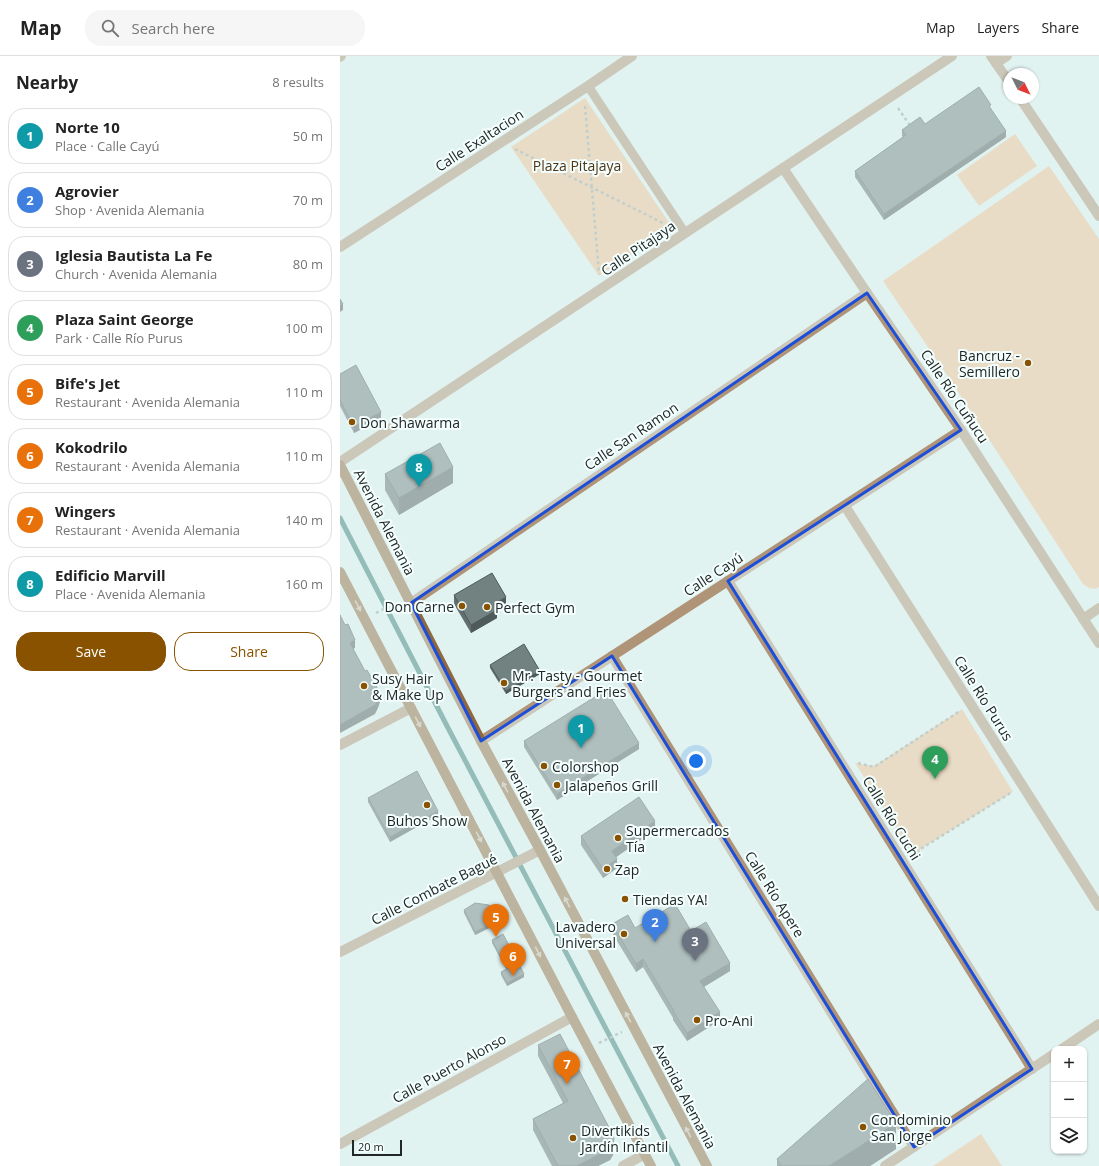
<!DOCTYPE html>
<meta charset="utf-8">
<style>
body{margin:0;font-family:"Open Sans",sans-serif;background:#f6f6f6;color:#222}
.controls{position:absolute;right:12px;bottom:12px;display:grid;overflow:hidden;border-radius:8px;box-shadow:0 1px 3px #0004}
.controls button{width:36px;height:36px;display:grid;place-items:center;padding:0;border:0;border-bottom:1px solid #e0e0e0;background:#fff;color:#222;font:20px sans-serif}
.compass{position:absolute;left:663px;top:12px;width:36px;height:36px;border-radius:50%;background:#fff;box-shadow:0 1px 3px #0004;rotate:132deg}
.scale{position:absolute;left:12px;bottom:10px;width:50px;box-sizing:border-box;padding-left:4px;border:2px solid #202726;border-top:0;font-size:11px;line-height:14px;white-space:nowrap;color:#202726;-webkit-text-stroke:3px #f4fffe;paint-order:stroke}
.you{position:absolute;left:356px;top:705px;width:14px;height:14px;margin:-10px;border:3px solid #fff;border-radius:50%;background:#1a73e8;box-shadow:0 0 0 6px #1a73e833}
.badge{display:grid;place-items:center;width:26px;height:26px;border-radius:50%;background:#895201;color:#fff;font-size:13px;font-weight:700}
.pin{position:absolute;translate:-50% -33px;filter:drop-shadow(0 1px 2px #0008)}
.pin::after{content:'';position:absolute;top:21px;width:14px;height:12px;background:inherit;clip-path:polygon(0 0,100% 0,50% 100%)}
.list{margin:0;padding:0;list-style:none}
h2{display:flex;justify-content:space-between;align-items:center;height:52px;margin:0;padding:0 16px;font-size:17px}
h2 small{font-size:13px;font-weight:400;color:#767676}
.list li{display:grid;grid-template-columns:26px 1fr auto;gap:12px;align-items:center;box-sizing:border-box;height:56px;margin:0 8px 8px;padding:0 8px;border:1px solid #e0e0e0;border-radius:16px}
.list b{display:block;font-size:15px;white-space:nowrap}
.list p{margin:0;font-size:13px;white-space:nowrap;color:#767676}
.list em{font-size:13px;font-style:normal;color:#767676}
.actions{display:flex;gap:8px;padding:12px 16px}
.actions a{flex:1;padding:9px 0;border:1px solid #895201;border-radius:16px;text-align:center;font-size:14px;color:#895201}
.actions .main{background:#895201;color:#fff}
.icon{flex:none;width:22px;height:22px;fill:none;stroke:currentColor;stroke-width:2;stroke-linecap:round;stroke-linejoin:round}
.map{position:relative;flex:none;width:759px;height:1110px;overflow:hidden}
header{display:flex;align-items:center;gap:24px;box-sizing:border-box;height:56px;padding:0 20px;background:#fff;border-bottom:1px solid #e0e0e0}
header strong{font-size:19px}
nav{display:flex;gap:22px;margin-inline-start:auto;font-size:14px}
.search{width:280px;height:36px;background:#f6f6f6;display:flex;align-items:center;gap:10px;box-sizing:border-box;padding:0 14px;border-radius:16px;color:#767676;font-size:15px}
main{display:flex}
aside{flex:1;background:#fff}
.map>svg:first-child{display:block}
.green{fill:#f1c292}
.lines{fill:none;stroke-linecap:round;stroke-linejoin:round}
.stream{stroke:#367d78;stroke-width:5}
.path{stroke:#97a5a3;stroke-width:2.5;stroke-dasharray:3 3;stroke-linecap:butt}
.lane{stroke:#b09478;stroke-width:9}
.street{stroke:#b09478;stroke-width:10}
.secondary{stroke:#90683e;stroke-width:10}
.wall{fill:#61706e}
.shaded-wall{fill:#4f5b5a}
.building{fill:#718280;stroke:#4f5b5a}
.oneway{fill:#c7bba8}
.marked{fill:none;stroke:#1d4ed8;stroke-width:3;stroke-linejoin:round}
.poi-dot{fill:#895201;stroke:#f4fffe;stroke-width:1.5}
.labels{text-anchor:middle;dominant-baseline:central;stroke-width:4;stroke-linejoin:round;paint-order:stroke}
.street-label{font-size:14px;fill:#202726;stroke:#f4fffe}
.park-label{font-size:14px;fill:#4f3517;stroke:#f4fffe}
.poi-label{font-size:14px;fill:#202726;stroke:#f4fffe;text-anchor:start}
</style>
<header>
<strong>Map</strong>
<div class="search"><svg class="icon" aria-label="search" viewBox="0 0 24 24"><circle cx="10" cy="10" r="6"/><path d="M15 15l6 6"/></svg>Search here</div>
<nav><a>Map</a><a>Layers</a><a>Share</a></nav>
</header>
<main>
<aside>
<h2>Nearby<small>8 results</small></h2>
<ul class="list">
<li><span class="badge" style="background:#0f9aa8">1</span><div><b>Norte 10</b><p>Place · Calle Cayú</p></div><em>50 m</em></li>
<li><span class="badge" style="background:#3f7fe0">2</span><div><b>Agrovier</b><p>Shop · Avenida Alemania</p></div><em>70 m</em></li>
<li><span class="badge" style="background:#6b7280">3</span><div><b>Iglesia Bautista La Fe</b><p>Church · Avenida Alemania</p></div><em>80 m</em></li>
<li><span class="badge" style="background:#2e9e5b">4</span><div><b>Plaza Saint George</b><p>Park · Calle Río Purus</p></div><em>100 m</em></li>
<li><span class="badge" style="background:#e8710a">5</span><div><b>Bife's Jet</b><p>Restaurant · Avenida Alemania</p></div><em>110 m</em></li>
<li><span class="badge" style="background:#e8710a">6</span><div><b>Kokodrilo</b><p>Restaurant · Avenida Alemania</p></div><em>110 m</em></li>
<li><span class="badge" style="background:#e8710a">7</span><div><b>Wingers</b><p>Restaurant · Avenida Alemania</p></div><em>140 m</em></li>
<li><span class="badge" style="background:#0f9aa8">8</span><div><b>Edificio Marvill</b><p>Place · Avenida Alemania</p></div><em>160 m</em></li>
</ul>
<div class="actions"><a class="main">Save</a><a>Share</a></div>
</aside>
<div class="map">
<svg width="759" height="1110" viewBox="0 0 759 1110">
<rect width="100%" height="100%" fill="#e1f3f1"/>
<g class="green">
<path d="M 245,42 L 332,171 L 259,220 L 171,91 Z"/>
<path d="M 675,78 L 697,110 L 639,150 L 617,119 Z"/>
<path d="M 709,110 L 759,183 L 759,531 L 755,533 L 749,532 L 743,528 L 609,322 L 543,225 Z"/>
<path d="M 622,653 L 673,736 L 579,794 L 576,804 L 515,707 L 534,710 Z"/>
<path d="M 641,1078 L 662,1110 L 593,1110 Z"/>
</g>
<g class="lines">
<path class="stream" d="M 0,462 L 107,670 L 338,1110"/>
<g class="path">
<path d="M 245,50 L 259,218"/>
<path d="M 558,52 L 571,71"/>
<path d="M 175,93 L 323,167"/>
<path d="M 36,557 L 57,546"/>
<path d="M 518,707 L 534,711 L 620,655"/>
<path d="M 576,803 L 579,794 L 672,736"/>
<path d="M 259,987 L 282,976"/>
</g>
<path class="lane" d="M 248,30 L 345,177"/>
<g class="street">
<path d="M 651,0 L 669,26"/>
<path d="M 0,1 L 1,0"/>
<path d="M 656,7 L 667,0"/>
<path d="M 680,42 L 759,160"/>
<path d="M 443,112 L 527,237 L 621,374 L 759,587"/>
<path d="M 0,191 L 248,30 L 292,0"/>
<path d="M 0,406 L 612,0"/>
<path d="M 505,450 L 759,850"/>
<path d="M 388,525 L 692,1013"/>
<path d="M 71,547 L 527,237"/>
<path d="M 743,563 L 759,552"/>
<path d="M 272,600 L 574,1091"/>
<path d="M 141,685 L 621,374"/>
<path d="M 0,689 L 71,652"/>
<path d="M 0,896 L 200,794"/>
<path d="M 722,993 L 759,968"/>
<path d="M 0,1088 L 232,961"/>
<path d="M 283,1110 L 305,1098"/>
<path d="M 545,1110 L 714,998"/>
</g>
<g class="secondary">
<path d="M 0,409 L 141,685 L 200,794 L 367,1110"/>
<path d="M 0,516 L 232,961 L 311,1110"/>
</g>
</g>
<g class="wall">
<path d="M 651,53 L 666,81 L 544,164 L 515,121 L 515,115 L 563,81 L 562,80 L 562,74 Z"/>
<path d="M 0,318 L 41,363 L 14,377 L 0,350 Z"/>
<path d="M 45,418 L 113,427 L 59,459 L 45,434 Z"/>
<path d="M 114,539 L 166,549 L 157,555 L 157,562 L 131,577 L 114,548 Z"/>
<path d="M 150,609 L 200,618 L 166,638 L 150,612 Z"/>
<path d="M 184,685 L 299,693 L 217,744 L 184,691 Z"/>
<path d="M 28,742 L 98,759 L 50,786 L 28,746 Z"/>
<path d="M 315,774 L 276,801 L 277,812 L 263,822 L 241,789 L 241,780 Z"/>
<path d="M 124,854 L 157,868 L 135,879 L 124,857 Z"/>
<path d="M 272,868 L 295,872 L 351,875 L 390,915 L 364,931 L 380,964 L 347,985 L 333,964 L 333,962 L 303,911 L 296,916 L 272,877 Z"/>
<path d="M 152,884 L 184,921 L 167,930 L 161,919 L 161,916 L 166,913 L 152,887 Z"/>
<path d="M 198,989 L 274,1094 L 273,1099 L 270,1104 L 258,1110 L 212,1110 L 193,1074 L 193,1063 L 223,1047 L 198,1000 Z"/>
<path d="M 556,1093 L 530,1110 L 437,1110 L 437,1103 Z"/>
</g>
<g class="shaded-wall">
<path d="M 666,75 L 666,81 L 544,164 L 544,158 Z"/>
<path d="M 3,248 L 3,254 L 0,256 L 0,250 Z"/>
<path d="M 41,356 L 41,363 L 14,377 L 14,371 Z"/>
<path d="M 113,411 L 113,427 L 59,459 L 59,442 Z"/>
<path d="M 166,541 L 166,549 L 157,555 L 157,562 L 131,577 L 131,569 L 154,548 Z"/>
<path d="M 15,584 L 15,592 L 10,595 L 10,587 Z"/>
<path d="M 200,615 L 200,618 L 166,638 L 166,635 Z"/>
<path d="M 40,637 L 40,646 L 38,652 L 35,658 L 0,677 L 0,669 Z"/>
<path d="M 299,687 L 299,693 L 217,744 L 217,738 Z"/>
<path d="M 98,755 L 98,759 L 50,786 L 50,781 Z"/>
<path d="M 315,765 L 315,774 L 272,804 L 272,795 Z"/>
<path d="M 277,803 L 277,812 L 263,822 L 263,813 Z"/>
<path d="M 157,865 L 157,868 L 135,879 L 135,876 Z"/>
<path d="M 303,903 L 303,911 L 296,916 L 296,908 Z"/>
<path d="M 390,907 L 390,915 L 360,933 L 360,925 Z"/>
<path d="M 184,918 L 184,921 L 167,930 L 167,927 Z"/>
<path d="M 380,956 L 380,964 L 347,985 L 347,977 Z"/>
<path d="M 556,1067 L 556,1093 L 530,1110 L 489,1110 Z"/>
<path d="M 274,1083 L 274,1094 L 273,1099 L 270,1104 L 258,1110 L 237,1110 Z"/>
</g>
<g class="building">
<path d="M 639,31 L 651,49 L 649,50 L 666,75 L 544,158 L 515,115 L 566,79 L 562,74 L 580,61 L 585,68 Z"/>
<path d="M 0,243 L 3,248 L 0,250 Z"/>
<path d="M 16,309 L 41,356 L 14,371 L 0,344 L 0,318 Z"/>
<path d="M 100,387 L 113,411 L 59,442 L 45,418 Z"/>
<path d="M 152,517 L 166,541 L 154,548 L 157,554 L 131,569 L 114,539 Z"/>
<path d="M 0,559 L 5,569 L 8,568 L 15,584 L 10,587 L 25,615 L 27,614 L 40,637 L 38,644 L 35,649 L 0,669 Z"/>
<path d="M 184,588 L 200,615 L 166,635 L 150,609 Z"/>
<path d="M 266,634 L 299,687 L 217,738 L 184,685 Z"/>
<path d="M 77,715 L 98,755 L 50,781 L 28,742 Z"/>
<path d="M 299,741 L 315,765 L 272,795 L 277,803 L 263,813 L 241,780 Z"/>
<path d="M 135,847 L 149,849 L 157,865 L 135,876 L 124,854 Z"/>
<path d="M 335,848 L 351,875 L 366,866 L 390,907 L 360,925 L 380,956 L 347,977 L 333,955 L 334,955 L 303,903 L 296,908 L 272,868 L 288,859 L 295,872 Z"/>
<path d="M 163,878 L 184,918 L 167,927 L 161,916 L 167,913 L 152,884 Z"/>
<path d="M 220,978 L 273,1079 L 274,1083 L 273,1088 L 270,1093 L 237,1110 L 218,1110 L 193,1063 L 228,1045 L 198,989 Z"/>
<path d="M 528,1023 L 556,1067 L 489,1110 L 441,1110 L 437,1103 Z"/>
</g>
<defs><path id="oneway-solid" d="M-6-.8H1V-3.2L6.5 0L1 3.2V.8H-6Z"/></defs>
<g class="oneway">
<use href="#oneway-solid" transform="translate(18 550) rotate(62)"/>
<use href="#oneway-solid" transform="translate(78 666) rotate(62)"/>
<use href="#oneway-solid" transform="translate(165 731) rotate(-118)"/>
<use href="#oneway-solid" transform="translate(139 781) rotate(62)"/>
<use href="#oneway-solid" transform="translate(227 846) rotate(-118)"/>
<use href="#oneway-solid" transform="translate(198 896) rotate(63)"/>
<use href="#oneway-solid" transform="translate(288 961) rotate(-118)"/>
<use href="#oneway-solid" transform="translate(348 1076) rotate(-118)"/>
</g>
<path d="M0 0H759V1110H0ZM 527,237 L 621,374 L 388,525 L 692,1013 L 574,1091 L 272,600 L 141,685 L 71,547 Z" fill="#e1f3f1" fill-opacity=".55" fill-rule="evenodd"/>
<path class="marked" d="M 527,237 L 621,374 L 388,525 L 692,1013 L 574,1091 L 272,600 L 141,685 L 71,547 Z"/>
<g class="poi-dot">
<circle cx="688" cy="307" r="4"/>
<circle cx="12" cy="366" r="4"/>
<circle cx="122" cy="550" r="4"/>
<circle cx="147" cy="551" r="4"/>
<circle cx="164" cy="627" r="4"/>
<circle cx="24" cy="630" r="4"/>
<circle cx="204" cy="710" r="4"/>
<circle cx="217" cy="729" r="4"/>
<circle cx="87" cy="749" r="4"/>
<circle cx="278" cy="782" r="4"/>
<circle cx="267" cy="813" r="4"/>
<circle cx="285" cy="843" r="4"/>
<circle cx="284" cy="878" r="4"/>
<circle cx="357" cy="964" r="4"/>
<circle cx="523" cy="1071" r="4"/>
<circle cx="233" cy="1082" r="4"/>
</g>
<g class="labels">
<g class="street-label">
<text transform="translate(139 84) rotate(-33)">Calle Exaltacion</text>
<text transform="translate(298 192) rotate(-34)">Calle Pitajaya</text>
<text transform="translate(615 340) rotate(56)">Calle Río Cuñucu</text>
<text transform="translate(291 380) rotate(-34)">Calle San Ramon</text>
<text transform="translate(45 466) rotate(63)">Avenida Alemania</text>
<text transform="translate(373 518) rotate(-33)">Calle Cayú</text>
<text transform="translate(644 642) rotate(58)">Calle Río Purus</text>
<text transform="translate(194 754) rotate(62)">Avenida Alemania</text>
<text transform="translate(552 762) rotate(58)">Calle Río Cuchi</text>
<text transform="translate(94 833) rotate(-27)">Calle Combate Bagué</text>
<text transform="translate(435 838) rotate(58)">Calle Río Apere</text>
<text transform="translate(109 1012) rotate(-29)">Calle Puerto Alonso</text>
<text transform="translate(345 1040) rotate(62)">Avenida Alemania</text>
</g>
<g class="park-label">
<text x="237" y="109">Plaza Pitajaya</text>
</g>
<g class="poi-label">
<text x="680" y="299" text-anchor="end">Bancruz -<tspan x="680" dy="16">Semillero</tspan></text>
<text x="20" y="366">Don Shawarma</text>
<text x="114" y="550" text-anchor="end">Don Carne</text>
<text x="155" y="551">Perfect Gym</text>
<text x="172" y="619">Mr. Tasty - Gourmet<tspan x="172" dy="16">Burgers and Fries</tspan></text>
<text x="32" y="622">Susy Hair<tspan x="32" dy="16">&amp; Make Up</tspan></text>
<text x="212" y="710">Colorshop</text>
<text x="225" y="729">Jalapeños Grill</text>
<text x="87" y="764" text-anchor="middle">Buhos Show</text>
<text x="286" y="774">Supermercados<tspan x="286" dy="16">Tía</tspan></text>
<text x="275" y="813">Zap</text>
<text x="293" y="843">Tiendas YA!</text>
<text x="276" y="870" text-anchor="end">Lavadero<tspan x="276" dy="16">Universal</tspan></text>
<text x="365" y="964">Pro-Ani</text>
<text x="531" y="1063">Condominio<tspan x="531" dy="16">San Jorge</tspan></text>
<text x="241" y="1074">Divertikids<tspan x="241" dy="16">Jardín Infantil</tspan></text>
</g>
</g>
</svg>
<div class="controls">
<button>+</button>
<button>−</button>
<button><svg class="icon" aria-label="layers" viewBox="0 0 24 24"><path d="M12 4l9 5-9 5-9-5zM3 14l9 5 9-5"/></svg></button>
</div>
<svg class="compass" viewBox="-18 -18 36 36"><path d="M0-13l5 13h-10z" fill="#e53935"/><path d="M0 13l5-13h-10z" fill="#767676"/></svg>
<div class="scale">20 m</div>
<div class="you"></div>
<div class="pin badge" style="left:241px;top:692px;background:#0f9aa8">1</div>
<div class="pin badge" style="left:315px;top:886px;background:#3f7fe0">2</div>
<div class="pin badge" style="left:355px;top:905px;background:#6b7280">3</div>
<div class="pin badge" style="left:595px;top:723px;background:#2e9e5b">4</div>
<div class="pin badge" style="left:156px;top:881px;background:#e8710a">5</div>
<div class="pin badge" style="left:173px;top:920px;background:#e8710a">6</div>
<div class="pin badge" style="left:227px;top:1028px;background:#e8710a">7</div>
<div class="pin badge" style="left:79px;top:431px;background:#0f9aa8">8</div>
</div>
</main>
